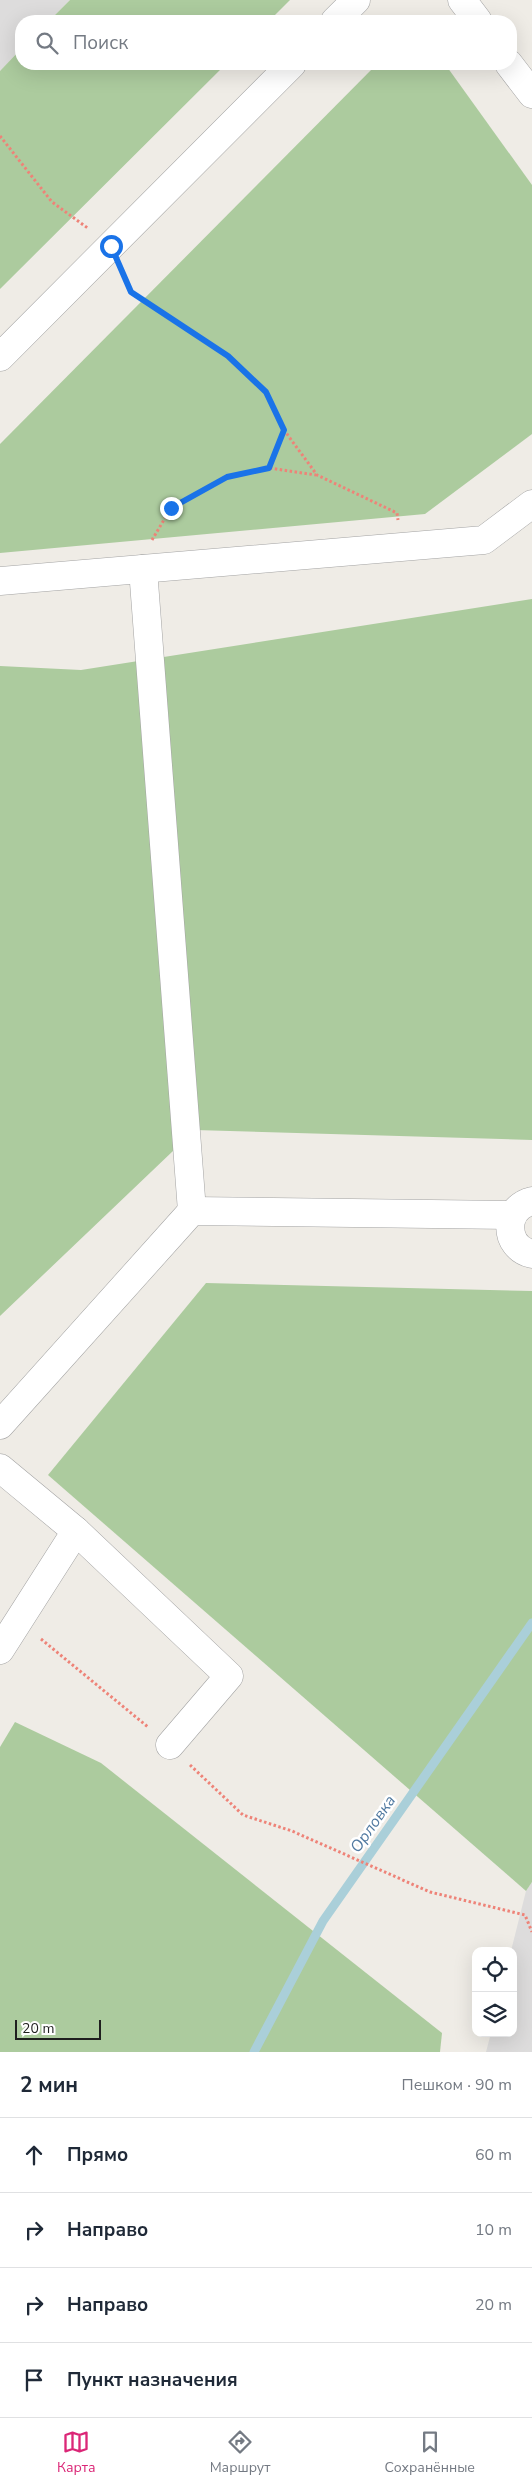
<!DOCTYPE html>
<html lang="ru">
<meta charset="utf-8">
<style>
body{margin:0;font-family:"Nunito Sans",sans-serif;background:#f2f2f3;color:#1f2937}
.controls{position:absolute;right:15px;bottom:15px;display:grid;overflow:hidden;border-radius:10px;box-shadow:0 5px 20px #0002}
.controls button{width:45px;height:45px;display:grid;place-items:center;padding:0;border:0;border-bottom:1px solid #e0e1e3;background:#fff;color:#1f2937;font:25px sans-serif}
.scale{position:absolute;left:15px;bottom:12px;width:86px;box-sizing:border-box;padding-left:5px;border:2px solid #1f1f1f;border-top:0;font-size:14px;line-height:18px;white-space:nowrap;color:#1f1f1f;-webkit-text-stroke:4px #fff;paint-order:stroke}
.stop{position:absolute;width:15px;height:15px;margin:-11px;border:4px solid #1a73e8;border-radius:50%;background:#fff}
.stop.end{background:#1a73e8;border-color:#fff;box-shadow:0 1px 5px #0008}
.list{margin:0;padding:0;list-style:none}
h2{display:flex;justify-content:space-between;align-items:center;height:65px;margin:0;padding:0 20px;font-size:21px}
h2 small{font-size:16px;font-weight:400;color:#747a83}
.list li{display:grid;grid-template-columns:32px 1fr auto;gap:15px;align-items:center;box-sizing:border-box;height:75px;padding:0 20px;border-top:1px solid #e0e1e3}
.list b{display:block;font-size:19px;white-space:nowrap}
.list em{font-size:16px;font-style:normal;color:#747a83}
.icon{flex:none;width:28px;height:28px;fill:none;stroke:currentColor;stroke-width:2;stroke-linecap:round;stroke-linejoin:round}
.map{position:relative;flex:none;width:532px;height:2052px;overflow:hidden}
.search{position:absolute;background:#fff;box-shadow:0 5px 20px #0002;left:15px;right:15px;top:15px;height:55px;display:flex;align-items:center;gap:12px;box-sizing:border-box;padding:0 18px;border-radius:20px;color:#747a83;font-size:19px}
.sheet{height:365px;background:#fff}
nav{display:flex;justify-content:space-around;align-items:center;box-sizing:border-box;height:70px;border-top:1px solid #e0e1e3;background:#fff;font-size:14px;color:#747a83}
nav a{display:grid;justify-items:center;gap:2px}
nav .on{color:#db2777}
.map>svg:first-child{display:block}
.residential{fill:#dddcdc}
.forest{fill:#accb9e}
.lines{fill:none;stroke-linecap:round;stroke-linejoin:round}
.stream{stroke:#aacfd9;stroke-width:9}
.minor-casing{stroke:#a3a3a3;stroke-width:29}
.path{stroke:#ee8378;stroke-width:3;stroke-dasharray:2.5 2.5;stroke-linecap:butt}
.minor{stroke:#fff;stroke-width:28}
.route{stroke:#1a73e8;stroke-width:6}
.labels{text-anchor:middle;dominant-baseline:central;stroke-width:5;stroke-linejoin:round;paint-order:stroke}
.water-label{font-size:16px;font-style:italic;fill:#5079a0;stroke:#fff}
</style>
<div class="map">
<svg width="532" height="2052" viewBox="0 0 532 2052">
<rect width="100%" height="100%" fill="#efece6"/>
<g class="residential">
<path d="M 0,0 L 70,0 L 49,21 L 21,21 L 21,49 L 0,71 Z"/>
<path d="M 532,1882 L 532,2052 L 486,2052 L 491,2033 L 513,2033 L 513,1951 L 511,1951 L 526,1891 Z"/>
</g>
<g class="forest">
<path d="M 70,0 L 290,0 L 269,21 L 49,21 Z"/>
<path d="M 21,49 L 21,64 L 226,64 L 0,289 L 0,71 Z"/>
<path d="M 377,64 L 445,64 L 532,185 L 532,434 L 425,514 L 0,553 L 0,444 Z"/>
<path d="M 532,599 L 532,1140 L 195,1130 L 0,1316 L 0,666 L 81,670 Z"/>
<path d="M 206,1283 L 532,1291 L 532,1882 L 526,1891 L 48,1475 Z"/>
<path d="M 15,1722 L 101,1763 L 442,2033 L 440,2052 L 0,2052 L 0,1747 Z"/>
</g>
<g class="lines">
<path class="stream" d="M 254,2052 L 323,1921 L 532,1623"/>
<defs>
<g id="minor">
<path d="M 462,0 L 478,21"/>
<path d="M 335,21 L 356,0"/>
<path d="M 509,64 L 532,94"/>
<path d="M 0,357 L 292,64"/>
<path d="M 143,569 L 192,1211"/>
<path d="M 0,581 L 484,540 L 532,504"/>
<path d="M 532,1201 C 503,1208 503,1247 532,1254"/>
<path d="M 0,1425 L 192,1211 L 512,1215"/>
<path d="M 0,1468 L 76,1531 L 229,1676 L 170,1745"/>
<path d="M 0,1650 L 76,1531"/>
</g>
</defs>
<use href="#minor" class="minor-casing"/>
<g class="path">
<path d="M 0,136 L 52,202 L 89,229"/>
<path d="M 123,274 L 131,293 L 228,356 L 265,392 L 284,430 L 317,475 L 397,513 L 398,520"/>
<path d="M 269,468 L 284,430"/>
<path d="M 152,540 L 171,508 L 227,477 L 269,468 L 316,475"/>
<path d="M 41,1639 L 148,1727"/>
<path d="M 190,1765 L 243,1815 L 292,1831 L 430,1892 L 525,1915 L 532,1932"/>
</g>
<use href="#minor" class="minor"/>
</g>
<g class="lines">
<path class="route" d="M 111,246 L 131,292 L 228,356 L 266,392 L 284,430 L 269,468 L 227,477 L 171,508"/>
</g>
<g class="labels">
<g class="water-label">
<text transform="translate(373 1824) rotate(-55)">Орловка</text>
</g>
</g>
</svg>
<div class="controls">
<button><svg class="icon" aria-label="locate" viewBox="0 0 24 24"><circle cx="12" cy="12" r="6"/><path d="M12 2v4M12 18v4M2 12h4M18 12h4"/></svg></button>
<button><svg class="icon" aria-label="layers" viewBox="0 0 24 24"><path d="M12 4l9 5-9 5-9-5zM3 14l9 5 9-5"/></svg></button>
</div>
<div class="scale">20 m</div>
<div class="stop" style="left:111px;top:246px"></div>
<div class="stop end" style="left:171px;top:508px"></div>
<div class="search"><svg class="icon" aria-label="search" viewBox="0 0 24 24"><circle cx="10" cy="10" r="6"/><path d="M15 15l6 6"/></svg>Поиск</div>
</div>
<section class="sheet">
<h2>2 мин<small>Пешком · 90 m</small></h2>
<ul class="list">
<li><svg class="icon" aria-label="ahead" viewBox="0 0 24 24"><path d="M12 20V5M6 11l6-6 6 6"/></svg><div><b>Прямо</b></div><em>60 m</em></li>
<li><svg class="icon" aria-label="right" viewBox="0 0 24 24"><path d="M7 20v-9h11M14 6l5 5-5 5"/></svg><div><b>Направо</b></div><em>10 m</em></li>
<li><svg class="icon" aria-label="right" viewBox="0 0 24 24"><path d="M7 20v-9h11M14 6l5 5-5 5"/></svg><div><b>Направо</b></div><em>20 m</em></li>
<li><svg class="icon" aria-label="arrive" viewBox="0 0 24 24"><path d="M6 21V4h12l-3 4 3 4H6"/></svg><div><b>Пункт назначения</b></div></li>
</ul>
</section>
<nav>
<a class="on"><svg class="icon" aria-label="map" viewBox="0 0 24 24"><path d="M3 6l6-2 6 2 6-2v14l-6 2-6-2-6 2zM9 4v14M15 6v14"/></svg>Карта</a>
<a><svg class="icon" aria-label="directions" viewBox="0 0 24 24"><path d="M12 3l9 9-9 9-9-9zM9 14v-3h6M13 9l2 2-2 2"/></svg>Маршрут</a>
<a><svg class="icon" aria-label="saved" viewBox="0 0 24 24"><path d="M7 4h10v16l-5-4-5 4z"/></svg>Сохранённые</a>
</nav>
